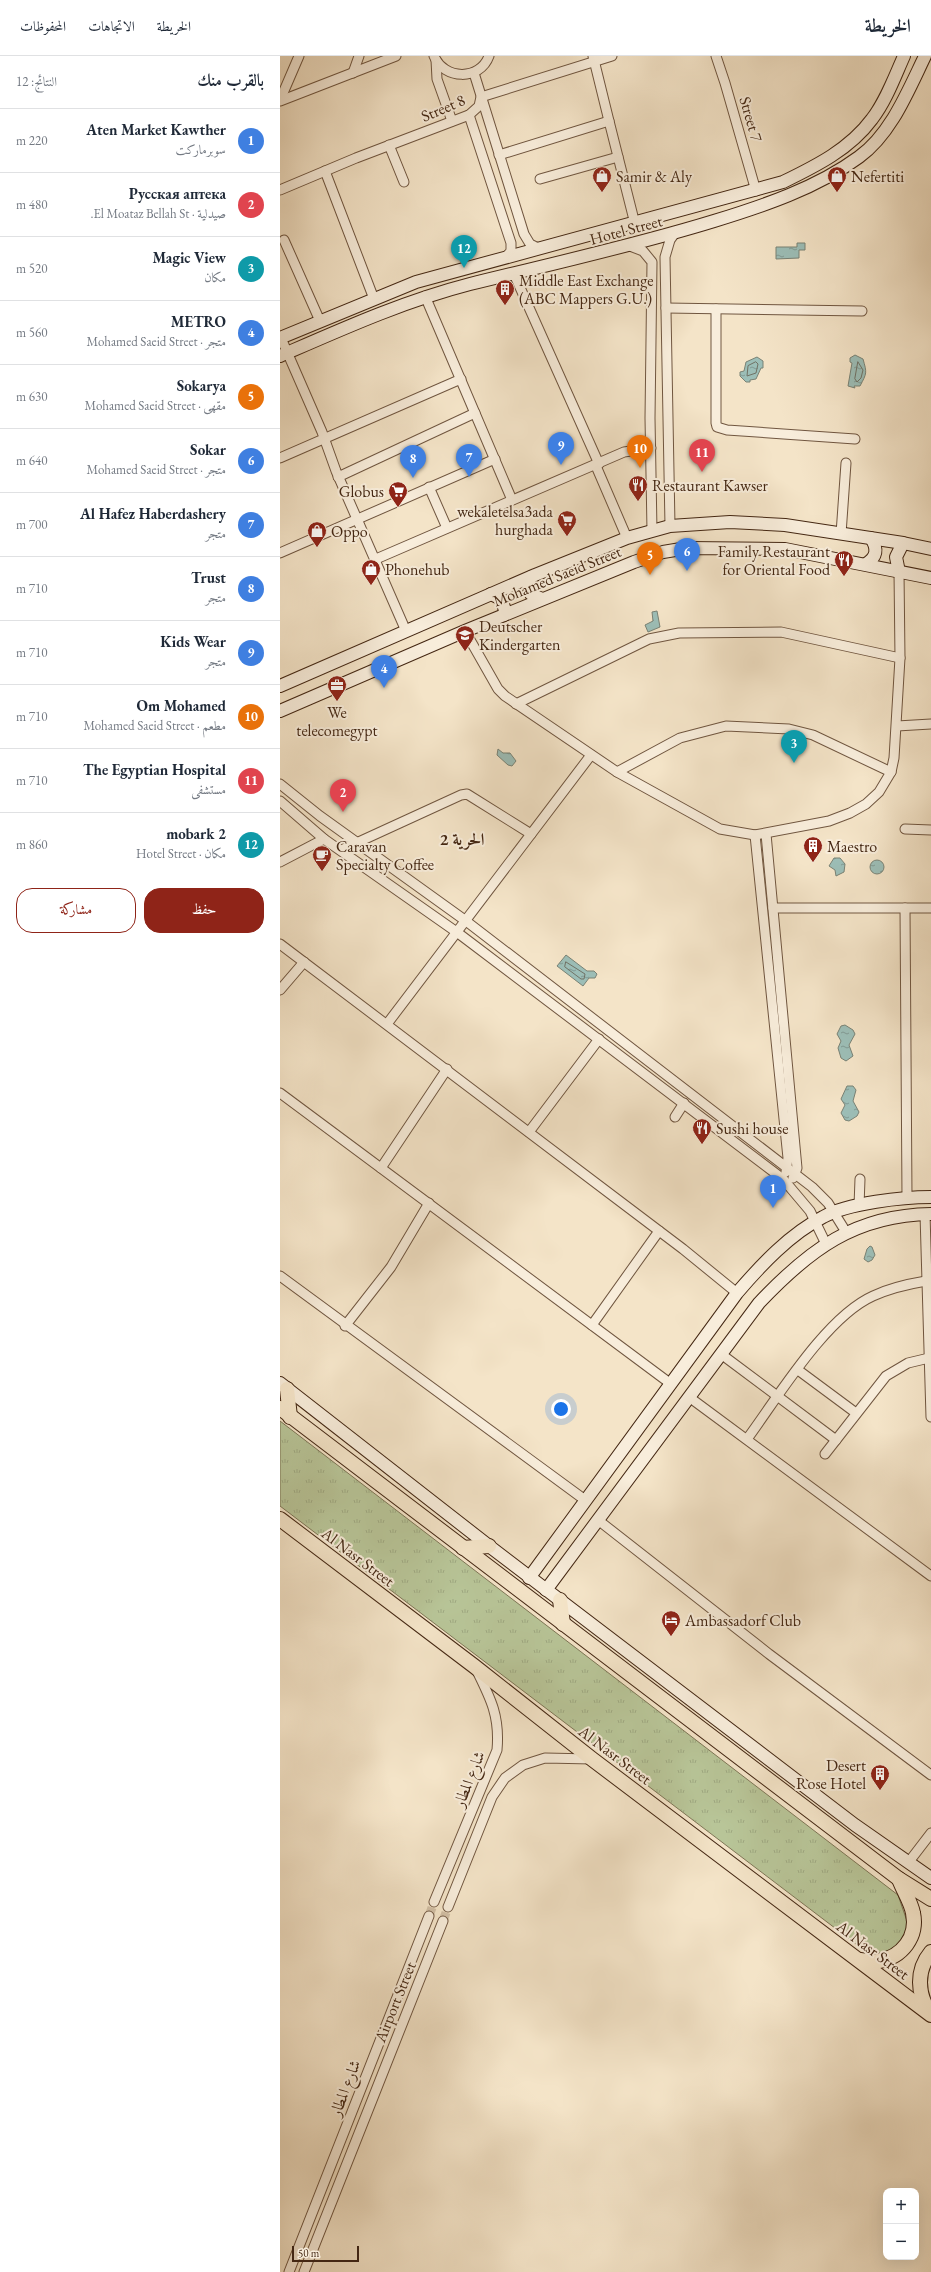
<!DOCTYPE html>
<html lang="ar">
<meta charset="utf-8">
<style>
body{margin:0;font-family:"EB Garamond",Amiri,serif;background:#f6f6f7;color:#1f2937;direction:rtl}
.controls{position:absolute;right:12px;bottom:12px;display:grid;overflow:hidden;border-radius:8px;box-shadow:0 4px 16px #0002}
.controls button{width:36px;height:36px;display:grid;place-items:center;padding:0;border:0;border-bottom:1px solid #e0e1e3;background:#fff;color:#1f2937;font:20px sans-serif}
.scale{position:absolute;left:12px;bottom:10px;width:67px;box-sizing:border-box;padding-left:4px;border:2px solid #442713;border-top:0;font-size:11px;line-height:14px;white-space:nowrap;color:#442713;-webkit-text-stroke:3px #f8eddb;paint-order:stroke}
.you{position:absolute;left:281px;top:1353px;width:14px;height:14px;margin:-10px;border:3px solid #fff;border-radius:50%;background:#1a73e8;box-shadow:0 0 0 6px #1a73e833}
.badge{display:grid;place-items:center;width:26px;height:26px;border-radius:50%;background:#8f2418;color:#fff;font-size:13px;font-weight:700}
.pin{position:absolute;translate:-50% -33px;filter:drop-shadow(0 1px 2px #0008)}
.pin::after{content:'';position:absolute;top:21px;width:14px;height:12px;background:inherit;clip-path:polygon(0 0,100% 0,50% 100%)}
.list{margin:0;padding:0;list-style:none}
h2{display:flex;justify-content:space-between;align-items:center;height:52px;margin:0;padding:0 16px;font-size:17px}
h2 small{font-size:13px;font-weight:400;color:#747a83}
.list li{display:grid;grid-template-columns:26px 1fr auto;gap:12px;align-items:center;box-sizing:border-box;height:64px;padding:0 16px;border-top:1px solid #e0e1e3}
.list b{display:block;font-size:15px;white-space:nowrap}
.list p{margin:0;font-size:13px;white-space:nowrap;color:#747a83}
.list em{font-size:13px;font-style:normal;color:#747a83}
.actions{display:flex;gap:8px;padding:12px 16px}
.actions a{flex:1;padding:9px 0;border:1px solid #8f2418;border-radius:16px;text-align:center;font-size:14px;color:#8f2418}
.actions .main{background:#8f2418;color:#fff}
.map{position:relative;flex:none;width:651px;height:2216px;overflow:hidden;direction:ltr}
header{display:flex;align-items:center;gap:24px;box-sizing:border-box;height:56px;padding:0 20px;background:#fff;border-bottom:1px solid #e0e1e3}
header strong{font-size:19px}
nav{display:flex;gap:22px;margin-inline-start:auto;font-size:14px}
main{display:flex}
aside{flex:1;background:#fff}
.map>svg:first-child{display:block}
.grass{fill:url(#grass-tufts);stroke:#7e7656}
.water{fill:url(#water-ripples);stroke:#798275}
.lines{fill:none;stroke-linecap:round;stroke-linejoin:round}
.shore{stroke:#707265;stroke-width:1}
.street-tunnel{stroke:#d1bea4;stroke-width:9;stroke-dasharray:9 4.5;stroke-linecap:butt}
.street-casing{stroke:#705640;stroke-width:11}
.secondary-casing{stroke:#442713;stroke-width:14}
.primary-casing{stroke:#442713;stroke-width:16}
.street{stroke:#f8eddb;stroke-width:9}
.secondary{stroke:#f8eddb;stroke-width:12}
.primary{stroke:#f4e4c8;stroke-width:14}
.labels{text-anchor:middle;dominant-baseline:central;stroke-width:4;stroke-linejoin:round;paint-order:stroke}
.street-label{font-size:16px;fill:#442713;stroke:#f8eddb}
.poi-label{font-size:16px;fill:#442713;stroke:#f8eddb;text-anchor:start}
.neighbourhood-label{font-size:17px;font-weight:bold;fill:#442713;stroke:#f8eddb}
</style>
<header>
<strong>الخريطة</strong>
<nav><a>الخريطة</a><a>الاتجاهات</a><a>المحفوظات</a></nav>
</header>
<main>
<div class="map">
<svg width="651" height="2216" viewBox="0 0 651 2216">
<defs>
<pattern id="grass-tufts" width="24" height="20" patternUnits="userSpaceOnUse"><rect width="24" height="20" fill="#b8c598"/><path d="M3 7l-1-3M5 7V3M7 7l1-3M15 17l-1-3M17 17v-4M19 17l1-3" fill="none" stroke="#9fa982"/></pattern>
<pattern id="water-ripples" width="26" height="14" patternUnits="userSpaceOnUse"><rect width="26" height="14" fill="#9cbeb7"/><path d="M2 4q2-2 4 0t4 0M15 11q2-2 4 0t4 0" fill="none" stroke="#819a94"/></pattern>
</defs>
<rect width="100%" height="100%" fill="#f4e4c8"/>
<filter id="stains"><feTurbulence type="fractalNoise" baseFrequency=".005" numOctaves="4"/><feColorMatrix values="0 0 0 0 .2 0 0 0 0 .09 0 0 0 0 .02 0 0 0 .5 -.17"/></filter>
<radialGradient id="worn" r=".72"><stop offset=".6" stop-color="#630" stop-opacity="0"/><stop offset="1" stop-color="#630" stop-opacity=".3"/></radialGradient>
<path class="grass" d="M 0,1365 L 618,1839 L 629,1871 L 619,1890 L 593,1901 L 0,1450 Z"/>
<g class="water">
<path d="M 517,187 L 525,187 L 525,194 L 519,194 L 519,202 L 496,203 L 496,191 L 517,191 Z"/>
<path d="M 575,299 L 583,303 C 587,317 587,317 580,330 L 574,330 L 575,332 L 568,330 L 572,307 L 570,306 L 570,302 Z"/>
<path d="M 477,301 L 483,305 L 483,312 L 481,312 L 476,323 L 470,324 L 470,326 L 466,326 L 460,320 L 460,316 L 464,315 L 466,306 Z"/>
<path d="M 377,555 L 380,571 L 368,576 L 365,569 L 373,565 L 372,556 Z"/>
<path d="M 218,693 L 223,697 L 230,697 L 236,705 L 232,710 L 228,709 L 217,699 Z"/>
<path d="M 554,802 L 560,802 L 565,808 L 564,816 L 556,820 L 555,814 L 549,810 Z"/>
<circle cx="597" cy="811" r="7"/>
<path d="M 286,899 L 307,915 L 314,915 L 317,918 L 315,922 L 309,922 L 303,930 L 277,910 Z"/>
<path d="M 565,969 L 573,974 L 575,978 L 569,989 L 573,1000 L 566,1005 L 561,1002 L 558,992 L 561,985 L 557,978 L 561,970 Z"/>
<path d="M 567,1030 L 573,1030 L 576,1034 L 573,1045 L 579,1056 L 577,1060 L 569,1065 L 565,1064 L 561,1057 L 565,1049 L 561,1043 Z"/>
<path d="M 590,1190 L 592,1191 L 595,1199 L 592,1204 L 588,1206 L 584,1203 L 587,1193 Z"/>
</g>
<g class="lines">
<g class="shore">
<path d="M 476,306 L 478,308 L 476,317 L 467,320 L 468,310 Z"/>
<path d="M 578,306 L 583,314 L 581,322 L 577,326 L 575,323 Z"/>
<path d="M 286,906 L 305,918 L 304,923 L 301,923 L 285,911 Z"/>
</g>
<g class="street-tunnel">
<path d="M 149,1860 L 154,1846"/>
<path d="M 163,1865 L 168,1851"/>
</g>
<defs>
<g id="street">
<path d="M 154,0 C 164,24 200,25 209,0"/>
<path d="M 313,0 L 329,65"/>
<path d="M 436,0 L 445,27 L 476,135"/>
<path d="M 156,4 L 157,23 L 172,65"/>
<path d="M 73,17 L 79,0"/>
<path d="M 194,17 L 244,178 L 250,188 L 260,193"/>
<path d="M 0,44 L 19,0"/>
<path d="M 0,45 L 116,0"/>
<path d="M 189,59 L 231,187 L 231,195 L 225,202"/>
<path d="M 109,89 L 124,126"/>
<path d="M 219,99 L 329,65 L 355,168"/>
<path d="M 45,115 L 94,243"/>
<path d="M 260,123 L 338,101"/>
<path d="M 0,134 L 76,102 L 189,59 L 199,50 L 201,41 L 332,0"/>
<path d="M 4,184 L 40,265"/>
<path d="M 350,190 L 363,195 L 372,206 L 370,362 L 372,475"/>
<path d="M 234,218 L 319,408"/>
<path d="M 145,240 L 232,444"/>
<path d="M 386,252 L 582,255"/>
<path d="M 436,253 L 436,367 L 437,371 L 447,374 L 575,383"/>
<path d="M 1,282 L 42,376 L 56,415 L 126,575"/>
<path d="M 0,402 L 181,323"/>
<path d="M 316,410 L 347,482"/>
<path d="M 58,421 L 195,357"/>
<path d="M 149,431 L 167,472"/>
<path d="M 390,470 L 385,201 L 390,184 L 395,177"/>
<path d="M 561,478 L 566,407"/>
<path d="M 0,497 L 215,403"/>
<path d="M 96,503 L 344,396 L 371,392"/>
<path d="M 185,575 L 218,633 L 225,640 L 337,716 L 440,773 L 475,779 L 549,765 L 570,757 L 586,748 L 599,736 L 611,716 L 614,702 L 620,602 L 619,516"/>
<path d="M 236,648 L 369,583 L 399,577 L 501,576 L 620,602"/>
<path d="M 617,670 L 651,668"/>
<path d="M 337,716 L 400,682 L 446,670 L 509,673 L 533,679 L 611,716"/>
<path d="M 0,728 L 40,760 L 186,865 L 532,1131 L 548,1147 L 566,1176"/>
<path d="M 0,745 L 44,783 L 178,877 L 503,1123 L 530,1155 L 546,1188"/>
<path d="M 625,773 L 651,774"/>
<path d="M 486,778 L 517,1112 L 513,1122"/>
<path d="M 475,779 L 508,1102 L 506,1116"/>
<path d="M 61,794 L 181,739 L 187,738 L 251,778"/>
<path d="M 0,806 L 44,783"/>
<path d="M 493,852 L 651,852"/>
<path d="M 625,852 L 627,1141"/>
<path d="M 0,888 L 403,1193 L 457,1237"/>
<path d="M 0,934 L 24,906"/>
<path d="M 107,968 L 311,699"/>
<path d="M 0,1037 L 391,1328"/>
<path d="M 395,1061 L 404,1047"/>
<path d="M 249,1076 L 319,983"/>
<path d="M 101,1112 L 167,1013"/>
<path d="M 579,1150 L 580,1123"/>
<path d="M 645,1158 L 651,1361"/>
<path d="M 0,1220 L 305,1444"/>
<path d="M 312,1269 L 379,1175"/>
<path d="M 65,1270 L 111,1211 L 149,1147"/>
<path d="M 441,1298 L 556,1384"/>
<path d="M 518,1314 L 576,1357"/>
<path d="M 409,1341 L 651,1520"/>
<path d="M 467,1383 C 498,1341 546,1261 593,1240 C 610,1232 628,1228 646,1225"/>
<path d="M 545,1398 L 606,1320 L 628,1307 L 649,1302"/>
<path d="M 318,1464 L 489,1598 L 651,1719"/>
<path d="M 628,1807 L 651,1777"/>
<path d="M 154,1846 L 217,1694 C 220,1661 211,1643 197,1615"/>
<path d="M 168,1851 L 212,1741 L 225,1722 L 243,1709 L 265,1702 L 312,1703"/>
<path d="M 9,2216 L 149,1860"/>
<path d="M 24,2216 L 163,1865"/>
</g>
<g id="secondary">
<path d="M 0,282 L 136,226 L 503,126 C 536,110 570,93 592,63 C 606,45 615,20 624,0"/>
<path d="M 0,300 C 62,273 124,245 190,228 C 271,208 353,190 434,165 C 483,150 537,132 579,101 C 611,78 628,35 645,0"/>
<path d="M 586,508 C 597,501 598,493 591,482"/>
<path d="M 619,516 L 616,501 L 623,487"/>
<path d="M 251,521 L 248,526 L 251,538 L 262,543"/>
<path d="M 211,538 L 221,543 L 225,554 L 224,559"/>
<path d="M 0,630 L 255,519 L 347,482 L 390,470 L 450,466 L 505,469 L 623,487 L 651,493"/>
<path d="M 0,655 L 185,575 L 354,506 L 383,496 L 407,492 L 505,493 L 651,522"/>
<path d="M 0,1327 L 209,1490 L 575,1769 L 651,1822"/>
<path d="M 249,1522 L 457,1237 C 481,1209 510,1178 543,1161 C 568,1147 623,1141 651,1141"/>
<path d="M 266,1534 L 479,1247 C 529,1194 575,1159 651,1158"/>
</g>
<g id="primary">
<path d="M 7,1333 L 10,1361"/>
<path d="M 0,1352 L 619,1823 L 651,1843"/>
<path d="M 0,1463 L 194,1610 L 312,1703 L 651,1959"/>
<path d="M 183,1492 L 209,1490"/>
<path d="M 280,1544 L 283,1568"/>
<path d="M 580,1904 C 586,1905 593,1906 599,1905 C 622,1901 638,1881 633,1857 C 631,1846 623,1834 619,1823"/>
<path d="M 650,1957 C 637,1938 636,1914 651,1896"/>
</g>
</defs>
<use href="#street" class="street-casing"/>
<use href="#secondary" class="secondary-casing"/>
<use href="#primary" class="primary-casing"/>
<use href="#street" class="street"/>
<use href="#secondary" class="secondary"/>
<use href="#primary" class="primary"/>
</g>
<defs>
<symbol id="shop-pin" viewBox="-11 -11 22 30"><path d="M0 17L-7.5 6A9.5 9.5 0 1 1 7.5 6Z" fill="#8f2418" stroke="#f8eddb"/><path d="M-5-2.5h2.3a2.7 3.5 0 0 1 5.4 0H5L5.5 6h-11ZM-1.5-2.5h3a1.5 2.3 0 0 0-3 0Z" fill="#fff"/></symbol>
<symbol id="building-pin" viewBox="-11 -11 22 30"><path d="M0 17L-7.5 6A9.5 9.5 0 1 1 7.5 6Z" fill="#8f2418" stroke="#f8eddb"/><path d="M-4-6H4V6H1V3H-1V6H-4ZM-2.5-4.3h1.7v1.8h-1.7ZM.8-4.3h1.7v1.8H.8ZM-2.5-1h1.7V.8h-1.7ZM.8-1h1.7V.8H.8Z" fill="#fff"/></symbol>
<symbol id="restaurant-pin" viewBox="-11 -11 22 30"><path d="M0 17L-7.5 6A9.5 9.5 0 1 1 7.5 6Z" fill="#8f2418" stroke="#f8eddb"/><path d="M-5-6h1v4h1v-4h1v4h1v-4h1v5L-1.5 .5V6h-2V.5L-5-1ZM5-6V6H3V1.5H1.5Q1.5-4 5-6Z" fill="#fff"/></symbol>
<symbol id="supermarket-pin" viewBox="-11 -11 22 30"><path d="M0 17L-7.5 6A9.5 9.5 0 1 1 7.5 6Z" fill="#8f2418" stroke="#f8eddb"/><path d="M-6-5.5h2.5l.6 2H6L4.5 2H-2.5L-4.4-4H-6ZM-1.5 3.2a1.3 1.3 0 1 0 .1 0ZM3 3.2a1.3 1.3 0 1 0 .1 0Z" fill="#fff"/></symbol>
<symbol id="school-pin" viewBox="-11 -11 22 30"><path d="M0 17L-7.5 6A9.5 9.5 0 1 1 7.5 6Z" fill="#8f2418" stroke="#f8eddb"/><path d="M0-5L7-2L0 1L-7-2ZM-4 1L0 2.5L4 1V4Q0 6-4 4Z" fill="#fff"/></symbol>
<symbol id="office-pin" viewBox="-11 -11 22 30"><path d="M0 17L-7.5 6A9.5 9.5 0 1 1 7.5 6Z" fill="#8f2418" stroke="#f8eddb"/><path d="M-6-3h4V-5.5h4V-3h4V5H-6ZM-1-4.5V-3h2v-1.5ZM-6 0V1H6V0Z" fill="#fff"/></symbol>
<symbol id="cafe-pin" viewBox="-11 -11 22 30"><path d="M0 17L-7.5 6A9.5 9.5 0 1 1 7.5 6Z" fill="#8f2418" stroke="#f8eddb"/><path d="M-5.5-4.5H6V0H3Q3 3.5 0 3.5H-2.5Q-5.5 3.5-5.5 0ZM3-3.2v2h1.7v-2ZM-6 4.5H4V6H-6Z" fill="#fff"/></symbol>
<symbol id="hotel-pin" viewBox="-11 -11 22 30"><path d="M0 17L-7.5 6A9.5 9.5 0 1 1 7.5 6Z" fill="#8f2418" stroke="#f8eddb"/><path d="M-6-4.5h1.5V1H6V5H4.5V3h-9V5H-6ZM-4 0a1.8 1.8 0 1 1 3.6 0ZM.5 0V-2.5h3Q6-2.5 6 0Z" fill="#fff"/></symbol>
</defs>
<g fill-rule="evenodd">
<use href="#shop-pin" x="311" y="109" width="22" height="30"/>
<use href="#shop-pin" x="546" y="109" width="22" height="30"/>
<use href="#building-pin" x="214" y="222" width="22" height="30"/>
<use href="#restaurant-pin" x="347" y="418" width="22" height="30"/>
<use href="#supermarket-pin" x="107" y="424" width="22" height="30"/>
<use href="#supermarket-pin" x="276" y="453" width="22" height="30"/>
<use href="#shop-pin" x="26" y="464" width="22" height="30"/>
<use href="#restaurant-pin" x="553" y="493" width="22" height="30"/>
<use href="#shop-pin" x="80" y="502" width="22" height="30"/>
<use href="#school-pin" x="174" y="568" width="22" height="30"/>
<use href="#office-pin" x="46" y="618" width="22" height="30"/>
<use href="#building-pin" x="522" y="779" width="22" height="30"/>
<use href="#cafe-pin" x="31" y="788" width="22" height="30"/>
<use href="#restaurant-pin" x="411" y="1061" width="22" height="30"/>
<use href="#hotel-pin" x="380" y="1553" width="22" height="30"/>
<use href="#building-pin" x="589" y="1707" width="22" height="30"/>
</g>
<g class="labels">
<g class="street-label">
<text transform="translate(163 52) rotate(-23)">Street 8</text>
<text transform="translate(471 63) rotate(74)">Street 7</text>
<text transform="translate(346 174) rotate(-15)">Hotel Street</text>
<text transform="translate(277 520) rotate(-22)">Mohamed Saeid Street</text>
<text transform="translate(78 1501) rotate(37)">Al Nasr Street</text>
<text transform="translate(335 1699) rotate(37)">Al Nasr Street</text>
<text transform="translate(189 1723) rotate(-68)">شارع المطار</text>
<text transform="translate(593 1894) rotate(37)">Al Nasr Street</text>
<text transform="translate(115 1946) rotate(-68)">Airport Street</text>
<text transform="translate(65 2032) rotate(-69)">شارع المطار</text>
</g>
<g class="poi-label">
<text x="336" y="120">Samir &amp; Aly</text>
<text x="571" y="120">Nefertiti</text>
<text x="239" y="224">Middle East Exchange<tspan x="239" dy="18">(ABC Mappers G.U.)</tspan></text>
<text x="372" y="429">Restaurant Kawser</text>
<text x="104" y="435" text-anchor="end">Globus</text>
<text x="273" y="455" text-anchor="end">wekaletelsa3ada<tspan x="273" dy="18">hurghada</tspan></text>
<text x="51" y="475">Oppo</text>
<text x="550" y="495" text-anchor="end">Family Restaurant<tspan x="550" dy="18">for Oriental Food</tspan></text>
<text x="105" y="513">Phonehub</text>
<text x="199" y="570">Deutscher<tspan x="199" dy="18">Kindergarten</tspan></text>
<text x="57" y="656" text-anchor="middle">We<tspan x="57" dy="18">telecomegypt</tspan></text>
<text x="56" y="790">Caravan<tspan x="56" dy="18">Specialty Coffee</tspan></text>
<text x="547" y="790">Maestro</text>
<text x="436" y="1072">Sushi house</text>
<text x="405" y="1564">Ambassadorf Club</text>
<text x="586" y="1709" text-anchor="end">Desert<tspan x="586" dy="18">Rose Hotel</tspan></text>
</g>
<g class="neighbourhood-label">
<text x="182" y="783">الحرية 2</text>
</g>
</g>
<rect width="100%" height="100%" filter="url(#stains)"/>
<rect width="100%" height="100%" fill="url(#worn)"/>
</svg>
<div class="controls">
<button>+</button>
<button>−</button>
</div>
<div class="scale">50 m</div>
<div class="you"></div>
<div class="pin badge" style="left:493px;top:1152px;background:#3f7fe0">1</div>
<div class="pin badge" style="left:63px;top:756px;background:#e0444e">2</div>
<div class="pin badge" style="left:514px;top:707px;background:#0f9aa8">3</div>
<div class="pin badge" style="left:104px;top:632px;background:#3f7fe0">4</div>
<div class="pin badge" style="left:370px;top:519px;background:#e8710a">5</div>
<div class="pin badge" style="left:407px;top:515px;background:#3f7fe0">6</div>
<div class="pin badge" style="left:189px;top:421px;background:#3f7fe0">7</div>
<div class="pin badge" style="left:133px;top:422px;background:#3f7fe0">8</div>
<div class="pin badge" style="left:281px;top:409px;background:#3f7fe0">9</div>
<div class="pin badge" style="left:360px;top:412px;background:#e8710a">10</div>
<div class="pin badge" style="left:422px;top:416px;background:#e0444e">11</div>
<div class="pin badge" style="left:184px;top:212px;background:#0f9aa8">12</div>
</div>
<aside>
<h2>بالقرب منك<small>النتائج: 12</small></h2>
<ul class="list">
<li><span class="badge" style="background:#3f7fe0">1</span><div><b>Aten Market Kawther</b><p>سوبرماركت</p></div><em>220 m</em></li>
<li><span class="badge" style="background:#e0444e">2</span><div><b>Русская аптека</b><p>صيدلية · El Moataz Bellah St.</p></div><em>480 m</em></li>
<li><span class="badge" style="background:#0f9aa8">3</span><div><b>Magic View</b><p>مكان</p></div><em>520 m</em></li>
<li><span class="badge" style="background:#3f7fe0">4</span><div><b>METRO</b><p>متجر · Mohamed Saeid Street</p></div><em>560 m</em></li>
<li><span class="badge" style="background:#e8710a">5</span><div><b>Sokarya</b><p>مقهى · Mohamed Saeid Street</p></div><em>630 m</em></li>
<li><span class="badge" style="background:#3f7fe0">6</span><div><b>Sokar</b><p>متجر · Mohamed Saeid Street</p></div><em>640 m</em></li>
<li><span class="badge" style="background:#3f7fe0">7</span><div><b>Al Hafez Haberdashery</b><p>متجر</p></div><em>700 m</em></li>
<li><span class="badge" style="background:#3f7fe0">8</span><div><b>Trust</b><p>متجر</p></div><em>710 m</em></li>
<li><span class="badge" style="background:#3f7fe0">9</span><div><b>Kids Wear</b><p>متجر</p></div><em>710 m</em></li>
<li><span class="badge" style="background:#e8710a">10</span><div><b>Om Mohamed</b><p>مطعم · Mohamed Saeid Street</p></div><em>710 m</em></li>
<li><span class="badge" style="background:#e0444e">11</span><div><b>The Egyptian Hospital</b><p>مستشفى</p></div><em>710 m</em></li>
<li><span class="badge" style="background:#0f9aa8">12</span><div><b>mobark 2</b><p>مكان · Hotel Street</p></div><em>860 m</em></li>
</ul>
<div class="actions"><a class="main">حفظ</a><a>مشاركة</a></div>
</aside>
</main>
